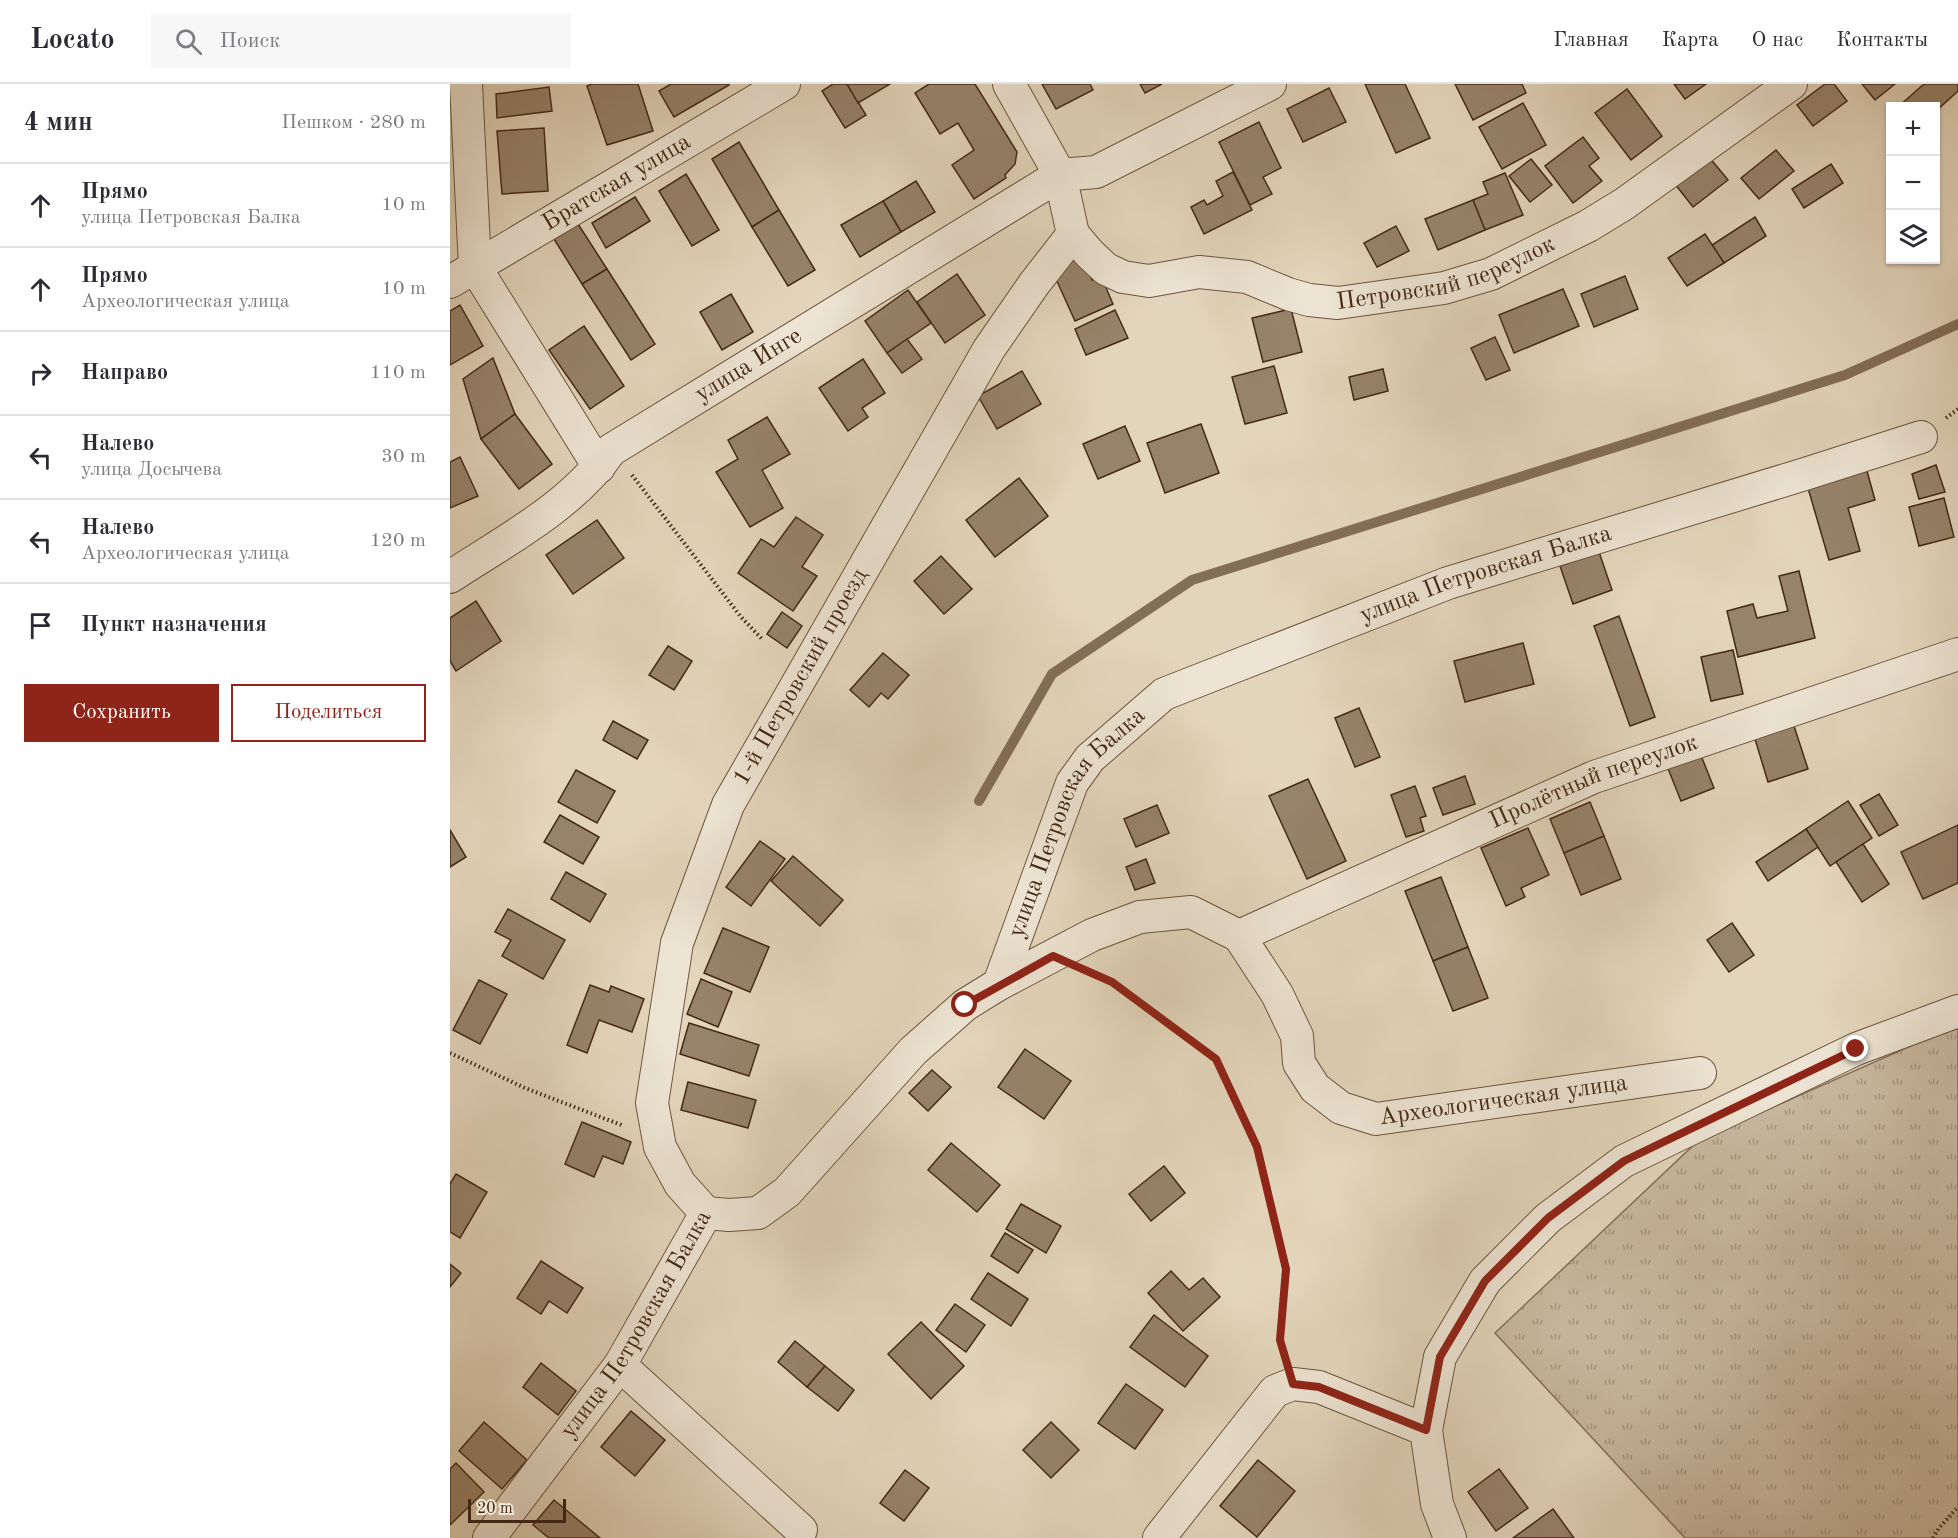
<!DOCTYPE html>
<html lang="ru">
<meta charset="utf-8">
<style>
body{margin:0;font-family:"Old Standard TT",serif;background:#f7f7f7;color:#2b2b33}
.controls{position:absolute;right:18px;top:18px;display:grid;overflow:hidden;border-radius:0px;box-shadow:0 2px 4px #0004}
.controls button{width:54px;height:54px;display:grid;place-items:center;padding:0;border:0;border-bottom:2px solid #e1e1e2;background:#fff;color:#2b2b33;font:30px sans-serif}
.scale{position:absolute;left:18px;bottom:15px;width:98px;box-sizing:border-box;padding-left:6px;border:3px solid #442a15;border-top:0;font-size:16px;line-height:21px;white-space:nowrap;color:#442a15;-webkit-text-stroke:4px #ede4d3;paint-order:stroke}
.stop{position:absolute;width:18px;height:18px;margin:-14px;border:4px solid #8f2418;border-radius:50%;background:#fff}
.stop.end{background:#8f2418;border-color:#fff;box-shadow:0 2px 6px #0008}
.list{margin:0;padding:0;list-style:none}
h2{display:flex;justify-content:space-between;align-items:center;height:78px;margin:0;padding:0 24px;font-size:26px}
h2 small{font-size:20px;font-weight:400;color:#7c7c81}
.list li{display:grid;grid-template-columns:39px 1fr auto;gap:18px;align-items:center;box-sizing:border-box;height:84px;padding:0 24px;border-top:2px solid #e1e1e2}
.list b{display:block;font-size:22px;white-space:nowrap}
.list p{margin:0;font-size:20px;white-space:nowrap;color:#7c7c81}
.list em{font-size:20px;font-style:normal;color:#7c7c81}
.actions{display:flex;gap:12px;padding:18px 24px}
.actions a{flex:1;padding:14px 0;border:2px solid #8f2418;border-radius:0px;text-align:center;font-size:21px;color:#8f2418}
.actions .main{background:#8f2418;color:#fff}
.icon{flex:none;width:33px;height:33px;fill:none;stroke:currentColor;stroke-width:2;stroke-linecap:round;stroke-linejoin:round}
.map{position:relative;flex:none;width:1508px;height:1454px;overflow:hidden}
header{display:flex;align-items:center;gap:36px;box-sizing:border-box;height:84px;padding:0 30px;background:#fff;border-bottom:2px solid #e1e1e2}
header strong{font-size:28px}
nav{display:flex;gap:33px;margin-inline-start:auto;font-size:21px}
.search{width:420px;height:54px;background:#f7f7f7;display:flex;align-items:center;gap:15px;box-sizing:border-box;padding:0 21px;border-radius:0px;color:#7c7c81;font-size:22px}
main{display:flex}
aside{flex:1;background:#fff}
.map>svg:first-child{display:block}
.grass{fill:url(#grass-tufts);stroke:#86715a;stroke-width:1.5}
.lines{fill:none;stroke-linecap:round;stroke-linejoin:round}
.stream{stroke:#836e57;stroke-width:10}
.building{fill:#97836b;stroke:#442a15;stroke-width:1.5}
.minor-casing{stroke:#6c553e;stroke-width:34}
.path{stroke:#442a15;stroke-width:4;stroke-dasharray:1.5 3;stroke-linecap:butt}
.minor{stroke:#ede4d3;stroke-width:32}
.route{stroke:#8f2418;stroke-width:8}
.labels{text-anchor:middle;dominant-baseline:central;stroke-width:4.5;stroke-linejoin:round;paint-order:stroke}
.street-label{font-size:24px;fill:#442a15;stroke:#ede4d3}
</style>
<header>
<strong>Locato</strong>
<div class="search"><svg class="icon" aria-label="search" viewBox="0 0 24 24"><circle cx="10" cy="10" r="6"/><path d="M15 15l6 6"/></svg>Поиск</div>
<nav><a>Главная</a><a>Карта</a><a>О нас</a><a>Контакты</a></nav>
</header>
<main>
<aside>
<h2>4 мин<small>Пешком · 280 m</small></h2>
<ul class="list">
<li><svg class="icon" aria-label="ahead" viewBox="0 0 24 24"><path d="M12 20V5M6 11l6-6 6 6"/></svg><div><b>Прямо</b><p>улица Петровская Балка</p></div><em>10 m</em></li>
<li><svg class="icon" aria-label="ahead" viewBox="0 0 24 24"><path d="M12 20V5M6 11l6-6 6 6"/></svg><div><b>Прямо</b><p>Археологическая улица</p></div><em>10 m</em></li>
<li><svg class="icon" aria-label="right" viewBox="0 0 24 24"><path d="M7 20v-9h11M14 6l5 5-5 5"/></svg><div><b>Направо</b></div><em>110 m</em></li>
<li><svg class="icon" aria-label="left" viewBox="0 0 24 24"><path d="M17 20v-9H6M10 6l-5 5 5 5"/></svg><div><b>Налево</b><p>улица Досычева</p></div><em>30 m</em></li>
<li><svg class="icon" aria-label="left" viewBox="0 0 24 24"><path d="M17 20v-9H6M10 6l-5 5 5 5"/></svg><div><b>Налево</b><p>Археологическая улица</p></div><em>120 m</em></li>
<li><svg class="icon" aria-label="arrive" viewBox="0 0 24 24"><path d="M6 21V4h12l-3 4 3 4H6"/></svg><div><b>Пункт назначения</b></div></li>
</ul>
<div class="actions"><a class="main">Сохранить</a><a>Поделиться</a></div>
</aside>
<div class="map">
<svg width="1508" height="1454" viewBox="0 0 1508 1454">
<defs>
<pattern id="grass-tufts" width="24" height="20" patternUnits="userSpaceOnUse" patternTransform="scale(1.5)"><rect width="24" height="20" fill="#c8b89f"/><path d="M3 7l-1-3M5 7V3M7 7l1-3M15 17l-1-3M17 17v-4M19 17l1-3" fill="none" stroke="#a49680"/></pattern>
</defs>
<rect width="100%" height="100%" fill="#e3d5bb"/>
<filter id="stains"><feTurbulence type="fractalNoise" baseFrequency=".00333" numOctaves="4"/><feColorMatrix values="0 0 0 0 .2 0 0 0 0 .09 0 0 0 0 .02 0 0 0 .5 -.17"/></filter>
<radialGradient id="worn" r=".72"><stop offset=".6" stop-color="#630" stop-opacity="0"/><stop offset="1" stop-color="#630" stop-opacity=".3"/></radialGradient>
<path class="grass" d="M 1508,941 L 1508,1454 L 1235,1454 L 1045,1249 L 1249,1056 Z"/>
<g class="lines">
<path class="stream" d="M 529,717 L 602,590 L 742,496 L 1395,291 L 1508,240"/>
</g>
<g class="building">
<path d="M 142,0 L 188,0 L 203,47 L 157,61 L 137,2 Z"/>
<path d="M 221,0 L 279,0 L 279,1 L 224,33 L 209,7 Z"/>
<path d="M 383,0 L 397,0 L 416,31 L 395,44 L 372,7 Z"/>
<path d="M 397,0 L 440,0 L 408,19 Z"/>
<path d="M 479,0 L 525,0 L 567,68 L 565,80 L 555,91 L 556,94 L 524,115 L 502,81 L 524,66 L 508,39 L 490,50 L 465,9 Z"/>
<path d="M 592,0 L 640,0 L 643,6 L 606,25 Z"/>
<path d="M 690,0 L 712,0 L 695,9 Z"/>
<path d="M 915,0 L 955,0 L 980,54 L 946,69 Z"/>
<path d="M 1005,0 L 1072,0 L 1076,9 L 1023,36 Z"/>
<path d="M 1224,0 L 1256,0 L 1235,15 Z"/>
<path d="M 1375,0 L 1384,0 L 1397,17 L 1363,42 L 1347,21 Z"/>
<path d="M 1412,0 L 1445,0 L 1425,16 Z"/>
<path d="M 1474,0 L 1508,0 L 1508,7 L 1486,27 L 1486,22 L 1449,22 Z"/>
<path d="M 99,3 L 102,27 L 47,34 L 46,10 Z"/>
<path d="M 879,4 L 896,38 L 853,58 L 837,25 Z"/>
<path d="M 1177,5 L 1212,52 L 1181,76 L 1145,29 Z"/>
<path d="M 1073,19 L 1096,61 L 1052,85 L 1029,43 Z"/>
<path d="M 809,38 L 831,84 L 813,93 L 822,110 L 800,121 L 769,58 Z"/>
<path d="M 94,44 L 98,107 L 52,110 L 47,47 Z"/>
<path d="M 1133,53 L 1149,74 L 1139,82 L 1152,97 L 1123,119 L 1095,82 Z"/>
<path d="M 289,58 L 329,126 L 302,143 L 262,75 Z"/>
<path d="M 1326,66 L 1344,87 L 1309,115 L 1291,94 Z"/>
<path d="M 1259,73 L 1278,96 L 1243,123 L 1225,100 Z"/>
<path d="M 1081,75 L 1102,101 L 1080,118 L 1059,92 Z"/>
<path d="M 1381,80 L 1393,99 L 1354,124 L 1342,105 Z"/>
<path d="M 783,88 L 802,126 L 754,150 L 741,123 L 754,116 L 757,121 L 773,112 L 766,97 Z"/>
<path d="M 1055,89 L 1073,131 L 1035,146 L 1023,116 L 1038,110 L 1033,98 Z"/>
<path d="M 236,90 L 269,146 L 242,162 L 209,107 Z"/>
<path d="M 466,97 L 485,128 L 451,148 L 433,117 Z"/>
<path d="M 185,113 L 200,137 L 156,164 L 142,139 Z"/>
<path d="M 1023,116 L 1035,146 L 988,166 L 975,135 Z"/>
<path d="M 433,117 L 451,148 L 410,173 L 391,141 Z"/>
<path d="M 329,126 L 365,186 L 338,202 L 302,143 Z"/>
<path d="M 1305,133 L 1316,152 L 1274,179 L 1262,161 Z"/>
<path d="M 128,140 L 157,185 L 132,200 L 104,155 Z"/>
<path d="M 946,142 L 959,167 L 927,183 L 914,159 Z"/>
<path d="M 1255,150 L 1274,179 L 1237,202 L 1218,174 Z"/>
<path d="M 631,171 L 642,196 L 651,192 L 663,220 L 625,237 L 601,184 Z"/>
<path d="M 157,185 L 205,260 L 181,276 L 132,200 Z"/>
<path d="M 507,190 L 535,231 L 495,259 L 467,218 Z"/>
<path d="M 1175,192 L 1188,225 L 1144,243 L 1131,210 Z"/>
<path d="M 1113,205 L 1129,242 L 1064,269 L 1049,231 Z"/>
<path d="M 458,206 L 481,239 L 437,269 L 415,237 Z"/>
<path d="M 281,210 L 303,248 L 272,266 L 250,228 Z"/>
<path d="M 10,221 L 33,262 L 0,281 L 0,227 Z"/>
<path d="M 841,225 L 852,268 L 813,278 L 802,234 Z"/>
<path d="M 665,226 L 678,254 L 636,271 L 625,245 Z"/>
<path d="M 134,242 L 174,302 L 140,325 L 99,266 Z"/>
<path d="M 1045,253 L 1060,286 L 1036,296 L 1021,264 Z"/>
<path d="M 457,255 L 472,275 L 452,289 L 437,269 Z"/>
<path d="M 43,274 L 65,330 L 31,355 L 13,295 Z"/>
<path d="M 413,275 L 435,309 L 412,324 L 418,333 L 398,347 L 369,304 Z"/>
<path d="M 824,282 L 837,329 L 795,340 L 782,293 Z"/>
<path d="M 933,285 L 938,307 L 904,316 L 899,293 Z"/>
<path d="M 572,287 L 591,320 L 547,345 L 528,312 Z"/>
<path d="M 65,330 L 102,380 L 69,405 L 31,355 Z"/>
<path d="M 317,333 L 340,370 L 312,386 L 333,424 L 300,443 L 266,388 L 288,375 L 278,356 Z"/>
<path d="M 751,340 L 769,389 L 715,409 L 697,359 Z"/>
<path d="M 675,342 L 690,377 L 648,395 L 633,360 Z"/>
<path d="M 10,373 L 28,412 L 0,424 L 0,378 Z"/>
<path d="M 1486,381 L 1495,408 L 1469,415 L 1462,390 Z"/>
<path d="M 1417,387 L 1425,416 L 1398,424 L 1410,467 L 1379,476 L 1358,404 Z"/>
<path d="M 569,394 L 598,432 L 545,473 L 516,436 Z"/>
<path d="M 1494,414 L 1504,453 L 1469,462 L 1459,423 Z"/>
<path d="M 346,433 L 373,451 L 352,483 L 367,492 L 343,527 L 288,489 L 311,455 L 324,463 Z"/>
<path d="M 147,436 L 174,474 L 123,510 L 96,471 Z"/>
<path d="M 1149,468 L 1162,506 L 1123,520 L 1110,482 Z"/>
<path d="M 491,472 L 522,505 L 494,530 L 464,497 Z"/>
<path d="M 1349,487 L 1365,554 L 1288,573 L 1277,527 L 1303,520 L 1307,534 L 1338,527 L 1329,492 Z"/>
<path d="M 26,517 L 51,557 L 6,587 L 0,577 L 0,534 Z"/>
<path d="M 332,528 L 352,542 L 337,564 L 317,550 Z"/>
<path d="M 1169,532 L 1205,633 L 1180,642 L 1144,542 Z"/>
<path d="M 1073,559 L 1084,600 L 1015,618 L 1004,577 Z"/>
<path d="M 218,562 L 242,577 L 224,606 L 199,591 Z"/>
<path d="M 1283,566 L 1293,610 L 1261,617 L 1251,573 Z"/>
<path d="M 433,569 L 459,591 L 438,615 L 431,609 L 419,623 L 400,606 Z"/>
<path d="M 909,624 L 930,673 L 905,683 L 885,634 Z"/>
<path d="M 163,637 L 198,656 L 187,675 L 153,656 Z"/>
<path d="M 1344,642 L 1358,685 L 1318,698 L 1305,655 Z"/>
<path d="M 1248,664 L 1264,704 L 1231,717 L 1215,677 Z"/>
<path d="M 126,686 L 165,707 L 147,739 L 108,718 Z"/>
<path d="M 1015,692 L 1025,720 L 993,731 L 983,704 Z"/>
<path d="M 858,695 L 896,777 L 857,795 L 819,712 Z"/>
<path d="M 965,702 L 976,732 L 970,734 L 974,747 L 956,753 L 941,711 Z"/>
<path d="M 1429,710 L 1448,741 L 1429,752 L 1410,721 Z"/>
<path d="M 1398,717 L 1422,754 L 1380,782 L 1356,745 Z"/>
<path d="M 1140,718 L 1154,752 L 1114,769 L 1100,735 Z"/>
<path d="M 707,721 L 719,749 L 686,763 L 674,735 Z"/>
<path d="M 110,731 L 149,753 L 133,780 L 94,758 Z"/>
<path d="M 1508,741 L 1508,799 L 1473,815 L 1451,768 Z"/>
<path d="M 1078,744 L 1099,791 L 1071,804 L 1075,813 L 1056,822 L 1031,764 Z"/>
<path d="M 1356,745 L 1368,763 L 1318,797 L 1306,778 Z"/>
<path d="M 0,746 L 16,773 L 0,783 Z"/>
<path d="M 1154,752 L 1171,795 L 1131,811 L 1114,769 Z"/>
<path d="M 310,757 L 335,775 L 301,822 L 276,803 Z"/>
<path d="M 1413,760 L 1439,800 L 1412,818 L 1386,778 Z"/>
<path d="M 343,772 L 393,816 L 370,842 L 321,797 Z"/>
<path d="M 696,775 L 705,799 L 685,806 L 676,783 Z"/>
<path d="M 116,788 L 156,810 L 140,838 L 101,815 Z"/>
<path d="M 991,793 L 1018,863 L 983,877 L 955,807 Z"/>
<path d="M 58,825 L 115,856 L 93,895 L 52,872 L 61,856 L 45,848 Z"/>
<path d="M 1282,839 L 1304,871 L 1279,888 L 1257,856 Z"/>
<path d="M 273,844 L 319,863 L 300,908 L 254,889 Z"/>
<path d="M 1018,863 L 1038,914 L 1003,927 L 983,877 Z"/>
<path d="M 251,895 L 282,908 L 268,943 L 237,930 Z"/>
<path d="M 29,896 L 57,910 L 30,960 L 3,946 Z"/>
<path d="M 140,901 L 159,908 L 161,902 L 194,915 L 182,948 L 149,936 L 137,969 L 117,961 Z"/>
<path d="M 239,939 L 309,961 L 299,992 L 230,970 Z"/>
<path d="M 575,965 L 621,997 L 594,1035 L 548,1003 Z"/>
<path d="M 482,986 L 501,1003 L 478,1027 L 459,1009 Z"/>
<path d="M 238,998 L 306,1016 L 298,1044 L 231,1026 Z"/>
<path d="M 132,1038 L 181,1058 L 173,1080 L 153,1072 L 144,1093 L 115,1080 Z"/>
<path d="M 501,1059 L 550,1101 L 527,1128 L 478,1086 Z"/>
<path d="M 714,1082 L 735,1109 L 701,1137 L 679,1110 Z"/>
<path d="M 6,1090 L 37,1108 L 10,1154 L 0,1148 L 0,1100 Z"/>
<path d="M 571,1120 L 611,1142 L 596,1169 L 556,1145 Z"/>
<path d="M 555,1149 L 583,1166 L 568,1189 L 541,1172 Z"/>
<path d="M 91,1177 L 133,1204 L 117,1229 L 99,1217 L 91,1230 L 67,1214 Z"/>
<path d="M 0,1180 L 11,1189 L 0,1203 Z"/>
<path d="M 721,1187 L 739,1206 L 753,1194 L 770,1213 L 733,1247 L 698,1209 Z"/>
<path d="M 538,1189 L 578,1215 L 561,1242 L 521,1215 Z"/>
<path d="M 505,1220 L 535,1241 L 516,1268 L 486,1246 Z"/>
<path d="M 704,1231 L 758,1272 L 735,1303 L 680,1263 Z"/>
<path d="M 471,1238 L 514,1282 L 481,1315 L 438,1270 Z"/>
<path d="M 345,1257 L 375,1282 L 357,1303 L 328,1278 Z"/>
<path d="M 91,1279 L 126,1307 L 108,1331 L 73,1303 Z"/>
<path d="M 375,1282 L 404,1306 L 388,1327 L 357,1303 Z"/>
<path d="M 676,1300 L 713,1326 L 685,1365 L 648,1339 Z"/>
<path d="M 181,1327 L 215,1356 L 185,1392 L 151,1363 Z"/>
<path d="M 34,1338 L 77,1376 L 52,1405 L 9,1367 Z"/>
<path d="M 601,1338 L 629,1366 L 601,1394 L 573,1366 Z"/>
<path d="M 808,1376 L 845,1407 L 807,1453 L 770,1422 Z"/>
<path d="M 6,1379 L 34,1408 L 0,1441 L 0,1385 Z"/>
<path d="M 1049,1385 L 1078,1424 L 1046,1447 L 1018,1408 Z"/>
<path d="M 455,1386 L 479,1404 L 454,1437 L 430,1419 Z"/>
<path d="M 104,1416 L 150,1454 L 99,1454 L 83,1441 Z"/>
<path d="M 1103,1425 L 1124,1454 L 1063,1454 Z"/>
</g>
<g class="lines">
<defs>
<g id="minor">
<path d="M 16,0 L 25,183 L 149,383"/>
<path id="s1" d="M 623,150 L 639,169 L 656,185 L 673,193 L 699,197 L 749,188 L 797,193 L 838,210 L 859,216 L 888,219 L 994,204 L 1041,190 L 1138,142 L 1174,120 L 1341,0"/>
<path id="s2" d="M 0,198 L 334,0"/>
<path id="s3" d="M 0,493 C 56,456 122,422 161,366 L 610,91 L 646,88 L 820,0"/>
<path id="s4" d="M 789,852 L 1144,693 L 1508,570"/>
<path id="s5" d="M 549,900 L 642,851 L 690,833 L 741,828 L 789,852 L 827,910 L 847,952 L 849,979 L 865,1004 L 891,1024 L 926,1035 L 1250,989"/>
<path id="s6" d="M 256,1129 L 230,1100 L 210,1063 L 202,1019 L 227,859 L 278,721 L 539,265 L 584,200 L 623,150 L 610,91 L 559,0"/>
<path d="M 170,1281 L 351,1446"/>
<path id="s7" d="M 39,1454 L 170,1281 L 256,1129 L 279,1131 L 308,1129 L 337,1108 L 463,967 L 515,921 L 549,900 L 622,699 L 640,674 L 714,610 L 998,499 L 1355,390 L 1471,353"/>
<path d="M 709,1454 L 825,1307 L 843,1300 L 869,1303 L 976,1346"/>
<path d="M 1000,1454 L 987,1420 L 976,1346 L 990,1273 L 1035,1197 L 1098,1134 L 1174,1077 L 1406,965 L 1508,927"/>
</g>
</defs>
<use href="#minor" class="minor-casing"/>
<g class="path">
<path d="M 1496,334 L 1508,325"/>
<path d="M 182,391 L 291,533 L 312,555"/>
<path d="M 641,889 L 662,898 L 767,975 L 807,1063 L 836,1185 L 830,1256 L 834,1270"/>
<path d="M 0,969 L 75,1004 L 174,1042"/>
<path d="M 1483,1454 L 1489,1444 L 1508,1423"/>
</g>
<use href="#minor" class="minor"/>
</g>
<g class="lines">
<path class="route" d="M 515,921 L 603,872 L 662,898 L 766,975 L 807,1063 L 836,1185 L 830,1256 L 843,1300 L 869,1303 L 976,1346 L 990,1273 L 1035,1197 L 1098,1134 L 1174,1077 L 1406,965"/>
</g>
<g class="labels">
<g class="street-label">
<text stroke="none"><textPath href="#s2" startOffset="194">Братская улица</textPath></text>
<text stroke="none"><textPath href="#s1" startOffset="400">Петровский переулок</textPath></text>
<text stroke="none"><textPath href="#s3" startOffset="368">улица Инге</textPath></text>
<text stroke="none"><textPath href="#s7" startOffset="1464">улица Петровская Балка</textPath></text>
<text stroke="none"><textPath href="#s6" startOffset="582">1-й Петровский проезд</textPath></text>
<text stroke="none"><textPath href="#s4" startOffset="387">Пролётный переулок</textPath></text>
<text stroke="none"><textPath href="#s7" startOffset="960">улица Петровская Балка</textPath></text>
<text stroke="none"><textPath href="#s5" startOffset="632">Археологическая улица</textPath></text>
<text stroke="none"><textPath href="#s7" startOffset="260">улица Петровская Балка</textPath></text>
</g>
</g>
<rect width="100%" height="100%" filter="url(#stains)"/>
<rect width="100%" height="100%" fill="url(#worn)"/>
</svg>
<div class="controls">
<button>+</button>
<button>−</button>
<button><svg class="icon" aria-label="layers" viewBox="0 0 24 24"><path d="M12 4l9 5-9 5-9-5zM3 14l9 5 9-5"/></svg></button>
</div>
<div class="scale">20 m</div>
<div class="stop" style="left:515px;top:921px"></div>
<div class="stop end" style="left:1406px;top:965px"></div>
</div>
</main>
